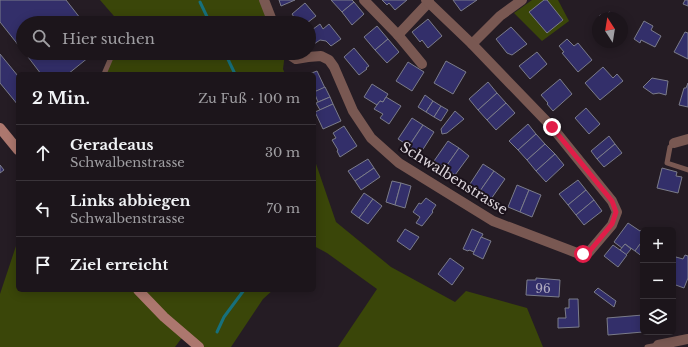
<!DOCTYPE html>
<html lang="de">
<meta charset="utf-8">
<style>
body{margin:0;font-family:"Libre Baskerville",serif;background:#251e24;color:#f1f3f6}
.controls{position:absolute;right:12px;bottom:12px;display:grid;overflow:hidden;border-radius:6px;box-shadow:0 2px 10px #0003}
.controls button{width:36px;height:36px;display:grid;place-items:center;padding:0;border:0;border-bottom:1px solid #3a343a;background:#1c151b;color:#f1f3f6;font:20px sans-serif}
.compass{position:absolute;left:592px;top:12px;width:36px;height:36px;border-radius:50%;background:#1c151b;box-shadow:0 2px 10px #0003;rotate:348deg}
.stop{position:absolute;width:12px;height:12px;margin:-9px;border:3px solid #e11d48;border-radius:50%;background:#fff}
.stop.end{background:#e11d48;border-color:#fff;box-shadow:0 1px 4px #0008}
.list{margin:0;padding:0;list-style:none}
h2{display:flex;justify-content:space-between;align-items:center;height:52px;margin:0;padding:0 16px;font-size:17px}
h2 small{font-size:13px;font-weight:400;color:#a09fa3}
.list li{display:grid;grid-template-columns:26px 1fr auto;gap:12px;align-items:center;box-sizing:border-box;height:56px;padding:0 16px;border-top:1px solid #3a343a}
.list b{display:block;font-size:15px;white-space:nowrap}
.list p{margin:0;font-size:13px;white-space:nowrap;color:#a09fa3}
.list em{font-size:13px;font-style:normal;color:#a09fa3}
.icon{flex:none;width:22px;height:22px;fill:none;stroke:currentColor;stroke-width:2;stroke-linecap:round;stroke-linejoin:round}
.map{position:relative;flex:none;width:688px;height:347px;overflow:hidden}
.search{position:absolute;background:#1c151b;box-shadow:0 2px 10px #0003;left:16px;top:16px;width:300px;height:44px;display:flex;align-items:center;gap:10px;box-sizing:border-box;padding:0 14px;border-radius:22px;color:#a09fa3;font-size:15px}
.panel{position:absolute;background:#1c151b;box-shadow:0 2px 10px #0003;left:16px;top:72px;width:300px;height:220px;border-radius:6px}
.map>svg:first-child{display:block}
.green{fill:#3a4609}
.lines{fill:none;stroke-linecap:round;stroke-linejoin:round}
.stream{stroke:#17707c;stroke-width:3}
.building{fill:#332f6a;stroke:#7b7c8a}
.lane{stroke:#795852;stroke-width:5}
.street{stroke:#795852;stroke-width:10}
.secondary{stroke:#ac776e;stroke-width:10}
.route{stroke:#e11d48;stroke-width:5}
.labels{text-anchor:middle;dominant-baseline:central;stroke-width:4;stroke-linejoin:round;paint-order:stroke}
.number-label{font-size:12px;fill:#b2acc0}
.street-label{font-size:14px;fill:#ddd6dc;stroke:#1b121b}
</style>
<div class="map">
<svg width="688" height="347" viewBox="0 0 688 347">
<rect width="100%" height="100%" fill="#251c24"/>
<g class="green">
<path d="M 100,0 L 264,0 L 273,23 L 120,23 Z"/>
<path d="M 532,0 L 558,0 L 569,21 L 542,41 L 514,13 Z"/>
<path d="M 113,53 L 285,53 L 283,69 L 285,74 L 104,74 Z"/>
<path d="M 314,158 L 336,222 L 391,267 L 455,302 L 466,291 L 527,308 L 543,347 L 338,347 L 377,289 L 327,253 L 314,246 Z"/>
<path d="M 18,240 L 18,290 L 273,290 L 263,299 L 231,347 L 199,347 L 184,335 L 175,347 L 0,347 L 0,294 Z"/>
</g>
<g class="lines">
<g class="stream">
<path d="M 200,2 L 210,23"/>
<path d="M 225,53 L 235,74"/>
<path d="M 217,332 L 224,317 L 244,290"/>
</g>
</g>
<g class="building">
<path d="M 0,0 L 66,0 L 84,23 L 23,23 L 23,51 L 0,22 Z"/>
<path d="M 279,0 L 295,0 L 281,6 Z"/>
<path d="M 331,0 L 352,0 L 354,2 L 342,12 Z"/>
<path d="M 382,0 L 407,0 L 395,10 L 389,3 L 387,5 Z"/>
<path d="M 453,0 L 477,0 L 461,11 Z"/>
<path d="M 544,0 L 547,0 L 563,20 L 547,33 L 529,12 Z"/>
<path d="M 685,0 L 688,0 L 688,6 L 683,4 Z"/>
<path d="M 354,2 L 364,14 L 352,25 L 342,12 Z"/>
<path d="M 305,3 L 316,16 L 307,23 L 295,23 L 292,19 L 294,17 L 292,14 Z"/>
<path d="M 609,12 L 619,18 L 599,18 L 600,15 L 607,18 Z"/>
<path d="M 428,19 L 442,36 L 428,48 L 422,40 L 420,42 L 412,32 Z"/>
<path d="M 644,21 L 653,26 L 651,30 L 661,36 L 655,47 L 641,40 L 640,43 L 634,39 Z"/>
<path d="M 320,24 L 323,29 L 329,24 L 341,39 L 331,46 L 326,41 L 320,40 L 314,44 L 309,35 L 309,32 Z"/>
<path d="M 377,26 L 388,39 L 375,50 L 364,37 Z"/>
<path d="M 511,27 L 527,44 L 512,55 L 507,53 L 496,39 Z"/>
<path d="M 685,32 L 688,33 L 688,59 L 674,52 Z"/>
<path d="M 388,39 L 399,52 L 387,63 L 375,50 Z"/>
<path d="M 567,39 L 574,46 L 578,43 L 592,60 L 578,72 L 562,53 L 564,52 L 559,46 Z"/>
<path d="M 354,48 L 369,66 L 366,68 L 367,69 L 359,75 L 344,57 Z"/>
<path d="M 537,52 L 547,64 L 530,79 L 519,66 Z"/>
<path d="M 25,53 L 94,53 L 68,74 L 41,74 Z"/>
<path d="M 0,54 L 18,76 L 18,105 L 0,83 Z"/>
<path d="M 446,61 L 466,72 L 453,94 L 434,83 Z"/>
<path d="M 408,62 L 424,72 L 412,91 L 396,81 Z"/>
<path d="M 603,67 L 613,78 L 617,74 L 623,81 L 600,100 L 585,83 Z"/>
<path d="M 317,71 L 325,88 L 314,92 L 314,74 L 309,74 Z"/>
<path d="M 652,78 L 668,81 L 666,95 L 659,93 L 653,94 L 643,87 Z"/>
<path d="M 560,79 L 572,94 L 553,111 L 547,104 L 548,103 L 541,95 Z"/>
<path d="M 488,82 L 497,93 L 478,110 L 469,99 Z"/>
<path d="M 688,83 L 688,107 L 679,105 L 684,88 L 686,88 Z"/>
<path d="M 372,84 L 388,94 L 383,102 L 380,101 L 377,105 L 364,97 Z"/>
<path d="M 325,87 L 330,97 L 318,102 L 314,92 Z"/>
<path d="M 497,93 L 506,103 L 487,120 L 478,110 Z"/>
<path d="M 425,95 L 433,101 L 426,112 L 418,107 Z"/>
<path d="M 330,97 L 333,104 L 320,110 L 316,103 Z"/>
<path d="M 386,97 L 401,106 L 389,124 L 380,118 L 383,114 L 374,109 L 380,101 L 383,102 Z"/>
<path d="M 433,101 L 441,106 L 434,117 L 426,112 Z"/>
<path d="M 506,103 L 515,113 L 496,130 L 487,120 Z"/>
<path d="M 333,104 L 341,121 L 323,129 L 315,112 Z"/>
<path d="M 441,106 L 448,110 L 441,121 L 434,117 Z"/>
<path d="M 586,108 L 600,124 L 589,134 L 575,118 Z"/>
<path d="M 455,111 L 464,119 L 447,133 L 442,134 L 441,129 Z"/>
<path d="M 412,118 L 423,125 L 409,146 L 398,139 Z"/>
<path d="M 528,124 L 536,134 L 518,150 L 509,141 Z"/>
<path d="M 423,125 L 434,132 L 420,154 L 409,146 Z"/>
<path d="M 344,126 L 357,146 L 340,157 L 337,151 L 338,150 L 332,140 L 336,138 L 333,133 Z"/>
<path d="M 536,134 L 545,144 L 527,160 L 518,150 Z"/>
<path d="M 609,136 L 615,144 L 597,159 L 591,151 Z"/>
<path d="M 448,141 L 459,148 L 445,168 L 434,161 Z"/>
<path d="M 545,144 L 555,154 L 536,171 L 527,160 Z"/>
<path d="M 615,144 L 622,153 L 604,167 L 597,159 Z"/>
<path d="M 459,148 L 469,156 L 455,175 L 445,168 Z"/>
<path d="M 555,154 L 564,165 L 546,182 L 536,171 Z"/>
<path d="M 368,159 L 374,168 L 355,181 L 348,171 Z"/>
<path d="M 483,164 L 494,171 L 480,191 L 470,184 Z"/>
<path d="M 0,165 L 4,170 L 0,173 Z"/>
<path d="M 374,168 L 380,177 L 361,190 L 355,181 Z"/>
<path d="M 662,168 L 677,172 L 676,176 L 682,177 L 678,193 L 657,188 Z"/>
<path d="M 494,171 L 505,179 L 491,199 L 480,191 Z"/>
<path d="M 578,180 L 586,190 L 568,205 L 559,194 Z"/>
<path d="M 392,181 L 401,183 L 395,205 L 386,202 Z"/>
<path d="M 401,183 L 411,186 L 405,208 L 395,205 Z"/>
<path d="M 517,185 L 529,190 L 520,212 L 508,207 Z"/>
<path d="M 529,190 L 541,195 L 532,217 L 520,212 Z"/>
<path d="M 586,190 L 594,200 L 576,215 L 568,205 Z"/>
<path d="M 364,193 L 373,199 L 359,218 L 351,212 Z"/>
<path d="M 426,198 L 436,205 L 432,211 L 433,212 L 422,226 L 416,223 L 420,217 L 413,212 L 419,203 L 421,204 Z"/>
<path d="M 373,199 L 382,206 L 368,224 L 359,218 Z"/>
<path d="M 594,200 L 602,211 L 584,225 L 576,215 Z"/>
<path d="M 628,223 L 640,231 L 641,230 L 643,231 L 643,240 L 635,251 L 625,244 L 622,248 L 614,242 Z"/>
<path d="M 405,229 L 419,237 L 410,250 L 397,241 Z"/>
<path d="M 472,229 L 483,234 L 474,252 L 469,250 L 468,251 L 463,249 Z"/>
<path d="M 481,237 L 491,241 L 483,259 L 473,254 Z"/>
<path d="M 643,240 L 643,257 L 635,251 Z"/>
<path d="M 625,244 L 631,249 L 626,255 L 620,250 Z"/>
<path d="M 613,245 L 627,255 L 618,267 L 604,256 Z"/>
<path d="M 685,255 L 688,256 L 688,278 L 684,288 L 673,284 L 673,264 L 676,257 L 683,259 Z"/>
<path d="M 450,258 L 464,268 L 452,285 L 438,274 Z"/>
<path d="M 536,278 L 560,280 L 559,297 L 526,295 L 527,280 L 536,280 Z"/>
<path d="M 598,288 L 616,301 L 614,307 L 594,292 Z"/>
<path d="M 569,299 L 578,299 L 579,327 L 558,328 L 558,318 L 566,318 L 565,308 L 569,308 Z"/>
<path d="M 643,315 L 643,332 L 608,335 L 607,318 Z"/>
</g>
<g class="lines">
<g class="lane">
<path d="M 104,74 L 113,53"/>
<path d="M 674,143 L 670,147 L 667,163 L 688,170"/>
<path d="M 647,347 L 658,345"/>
</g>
<g class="street">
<path d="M 264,0 L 273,23"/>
<path d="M 364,0 L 398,35 L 422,64"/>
<path d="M 398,35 L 429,2"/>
<path d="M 472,44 L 500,16 L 522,0"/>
<path d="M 287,53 L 296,59 L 308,57 L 321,56 L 329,60 L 334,67 L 353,111 L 371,138 L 399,163 L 493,221 L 577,253 L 583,254 L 589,252 L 612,225 L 617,212 L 612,201 L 552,127 L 472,44 L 426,0"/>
<path d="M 674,143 L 688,139"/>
<path d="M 658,345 L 688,339"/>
</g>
<g class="secondary">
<path d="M 0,128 L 18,150"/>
<path d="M 138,290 L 164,317 L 199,347"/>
</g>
</g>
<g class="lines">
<path class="route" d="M 552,127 L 612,201 L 616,212 L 612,224 L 589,252 L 583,254"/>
</g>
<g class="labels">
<g class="number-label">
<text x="543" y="288">96</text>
</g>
<g class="street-label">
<text transform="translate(454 178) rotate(32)">Schwalbenstrasse</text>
</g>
</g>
</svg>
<div class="controls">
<button>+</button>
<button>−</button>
<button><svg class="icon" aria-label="layers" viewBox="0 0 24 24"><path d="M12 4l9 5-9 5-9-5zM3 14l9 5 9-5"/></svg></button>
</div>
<svg class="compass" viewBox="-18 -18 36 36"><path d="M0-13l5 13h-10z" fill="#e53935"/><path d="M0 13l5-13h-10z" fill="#a09fa3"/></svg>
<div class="stop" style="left:583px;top:254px"></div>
<div class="stop end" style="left:552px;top:127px"></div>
<div class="search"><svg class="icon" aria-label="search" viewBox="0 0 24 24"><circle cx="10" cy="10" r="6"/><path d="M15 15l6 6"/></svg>Hier suchen</div>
<section class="panel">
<h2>2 Min.<small>Zu Fuß · 100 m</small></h2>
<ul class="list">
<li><svg class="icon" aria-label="ahead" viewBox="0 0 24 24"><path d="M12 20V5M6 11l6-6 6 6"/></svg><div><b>Geradeaus</b><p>Schwalbenstrasse</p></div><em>30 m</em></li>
<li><svg class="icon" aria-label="left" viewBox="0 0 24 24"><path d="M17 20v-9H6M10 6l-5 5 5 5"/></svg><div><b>Links abbiegen</b><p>Schwalbenstrasse</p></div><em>70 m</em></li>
<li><svg class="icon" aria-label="arrive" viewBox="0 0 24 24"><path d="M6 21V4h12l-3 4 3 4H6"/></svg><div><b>Ziel erreicht</b></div></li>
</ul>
</section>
</div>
